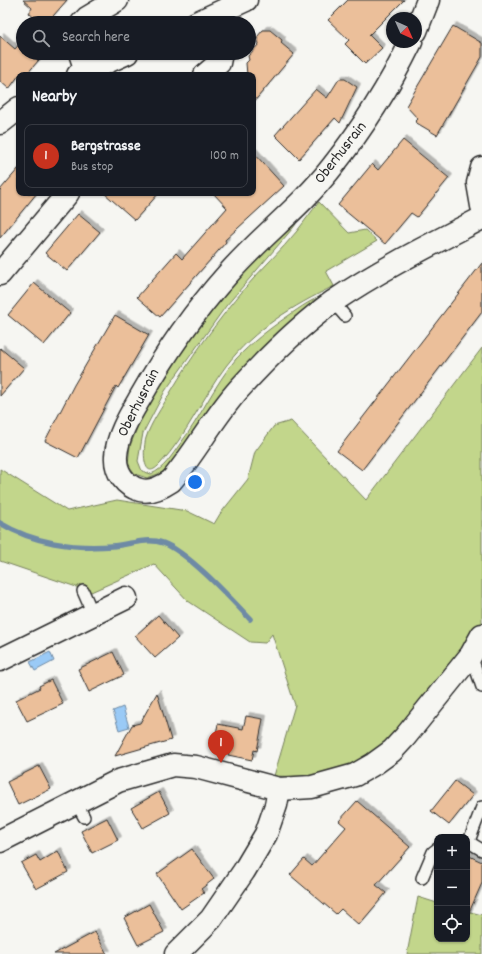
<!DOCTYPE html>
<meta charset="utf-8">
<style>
body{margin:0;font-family:Dekko,sans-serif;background:#242831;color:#f1f3f6}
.controls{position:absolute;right:12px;bottom:12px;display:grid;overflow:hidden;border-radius:8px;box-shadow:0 1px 3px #0004}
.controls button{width:36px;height:36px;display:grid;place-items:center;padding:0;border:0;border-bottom:1px solid #363941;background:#171b24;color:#f1f3f6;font:20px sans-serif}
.compass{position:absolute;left:386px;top:12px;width:36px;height:36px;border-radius:50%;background:#171b24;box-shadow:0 1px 3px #0004;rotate:135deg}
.you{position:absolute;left:195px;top:482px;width:14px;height:14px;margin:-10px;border:3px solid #fff;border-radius:50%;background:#1a73e8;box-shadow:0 0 0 6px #1a73e833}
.badge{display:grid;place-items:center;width:26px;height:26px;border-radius:50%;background:#c8321e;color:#fff;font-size:13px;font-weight:700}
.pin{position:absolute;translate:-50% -33px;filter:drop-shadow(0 1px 2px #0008)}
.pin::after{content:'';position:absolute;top:21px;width:14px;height:12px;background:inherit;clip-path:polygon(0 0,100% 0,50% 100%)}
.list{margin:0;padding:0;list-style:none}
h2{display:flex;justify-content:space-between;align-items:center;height:52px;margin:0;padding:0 16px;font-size:17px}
h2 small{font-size:13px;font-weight:400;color:#9ea1a6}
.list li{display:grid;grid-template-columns:26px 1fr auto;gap:12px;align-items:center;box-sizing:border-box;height:64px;margin:0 8px 8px;padding:0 8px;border:1px solid #363941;border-radius:8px}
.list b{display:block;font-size:15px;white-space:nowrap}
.list p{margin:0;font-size:13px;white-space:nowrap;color:#9ea1a6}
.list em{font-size:13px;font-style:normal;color:#9ea1a6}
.icon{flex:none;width:22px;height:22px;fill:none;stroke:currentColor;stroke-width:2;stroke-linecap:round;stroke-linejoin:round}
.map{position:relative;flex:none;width:482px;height:954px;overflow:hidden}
.search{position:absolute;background:#171b24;box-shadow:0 1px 3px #0004;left:16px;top:16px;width:240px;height:44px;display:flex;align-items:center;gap:10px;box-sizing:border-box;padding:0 14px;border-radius:22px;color:#9ea1a6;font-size:15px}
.panel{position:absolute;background:#171b24;box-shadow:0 1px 3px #0004;left:16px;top:72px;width:240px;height:124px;border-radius:8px}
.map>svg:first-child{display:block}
.green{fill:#c2d68b;stroke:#76805b}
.water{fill:#9acaf6;stroke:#6e8aa5}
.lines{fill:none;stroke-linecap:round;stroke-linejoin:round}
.stream{stroke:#6e8aa5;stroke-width:5.5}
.building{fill:#ebbf9a;stroke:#2b2b2b;filter:url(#shadow)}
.service-casing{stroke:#2b2b2b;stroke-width:14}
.minor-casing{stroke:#2b2b2b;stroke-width:25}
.service{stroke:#f6f6f2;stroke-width:11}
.minor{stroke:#f6f6f2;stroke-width:22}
.labels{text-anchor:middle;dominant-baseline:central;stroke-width:3;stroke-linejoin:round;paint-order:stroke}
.street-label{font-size:16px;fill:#2b2b2b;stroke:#f6f6f2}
</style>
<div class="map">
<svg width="482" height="954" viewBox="0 0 482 954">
<defs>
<filter id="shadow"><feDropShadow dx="3.5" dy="-3.5" stdDeviation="0" flood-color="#0004"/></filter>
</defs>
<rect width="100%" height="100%" fill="#f6f6f2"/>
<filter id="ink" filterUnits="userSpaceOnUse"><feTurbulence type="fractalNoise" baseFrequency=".025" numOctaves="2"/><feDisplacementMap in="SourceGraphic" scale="8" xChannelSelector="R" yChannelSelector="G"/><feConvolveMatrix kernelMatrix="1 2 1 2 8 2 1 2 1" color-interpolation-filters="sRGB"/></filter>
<g filter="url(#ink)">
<g class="green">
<path d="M 319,202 L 349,233 L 365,230 L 377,241 L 326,271 L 334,286 C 293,306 254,329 226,366 C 202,398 187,435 160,464 C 142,484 143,448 146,438 C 151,422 162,408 170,393 C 192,356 218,320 246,287 C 262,268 281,251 297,231 C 304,222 311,212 319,202 Z"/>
<path d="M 294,220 L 296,224 L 293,228 L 226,306 L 165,391 L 143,433 L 138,461 L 142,471 L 151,474 C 164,469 172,455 180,444 C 201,417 214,385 236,359 C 251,343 269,329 288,316 C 301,307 314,297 330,294 L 224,393 L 168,467 L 161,473 L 147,478 L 135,474 L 128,464 L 130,446 L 148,400 L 221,294 Z"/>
<path d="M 482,348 L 482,625 L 391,738 L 359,763 L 309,777 L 274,776 L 295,705 L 272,634 L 265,643 L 250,642 L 188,601 L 154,564 L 91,592 L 0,561 L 0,469 L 67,511 L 117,500 L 187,511 L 214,524 L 220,514 L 248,479 L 255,452 L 274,426 L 291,421 L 366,500 Z"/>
<path d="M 418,897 L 437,903 L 437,939 L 467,939 L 467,911 L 482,915 L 482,954 L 407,954 Z"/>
</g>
<g class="water">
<path d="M 50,652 L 54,661 L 35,671 L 30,662 Z"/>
<path d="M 123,707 L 129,727 L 119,730 L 113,711 Z"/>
</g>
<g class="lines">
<path class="stream" d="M 0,523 C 33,543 74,549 112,546 C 128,545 147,537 163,543 C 188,552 231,599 250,619"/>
</g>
<g class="building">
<path d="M 23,0 L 67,0 L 47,23 L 40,23 L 29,13 L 32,8 Z"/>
<path d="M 348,0 L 404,0 L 369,35 L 382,48 L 365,64 L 345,44 L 349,40 L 328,20 Z"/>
<path d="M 453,26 L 482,43 L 482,57 L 437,135 L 415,122 L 418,119 L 406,106 Z"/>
<path d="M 263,30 L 270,30 L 282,40 L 281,43 L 294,54 L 253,103 L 253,75 L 247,75 L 246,63 L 249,60 L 248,56 L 259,44 L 257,37 Z"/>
<path d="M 0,36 L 15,49 L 23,40 L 23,53 L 45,53 L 26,75 L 19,75 L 9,89 L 0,81 Z"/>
<path d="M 339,79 L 345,79 L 357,87 L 340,123 L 335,118 L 299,159 L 275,135 L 316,89 L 327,98 Z"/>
<path d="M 403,140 L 449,178 L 417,217 L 411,213 L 385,244 L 338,205 L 372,164 L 378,170 Z"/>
<path d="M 253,152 L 284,186 L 225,240 L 226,242 L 160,317 L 137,297 L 176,253 L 182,259 L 227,208 L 213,193 L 253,193 Z"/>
<path d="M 19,168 L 19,193 L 37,193 L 0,238 L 0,190 Z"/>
<path d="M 104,193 L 159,193 L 135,220 Z"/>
<path d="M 78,214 L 100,232 L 67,271 L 45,253 Z"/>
<path d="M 482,263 L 482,312 L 362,470 L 337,451 Z"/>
<path d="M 34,283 L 70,313 L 44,345 L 8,315 Z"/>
<path d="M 115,315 L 149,335 L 118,388 L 116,386 L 78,458 L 45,441 L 74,385 Z"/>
<path d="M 0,348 L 24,368 L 0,396 Z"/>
<path d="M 158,615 L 178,638 L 155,658 L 135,636 Z"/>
<path d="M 113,652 L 124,675 L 89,692 L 78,669 Z"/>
<path d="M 51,680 L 63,704 L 27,721 L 16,700 L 40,688 L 39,686 Z"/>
<path d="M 157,693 L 171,740 L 115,756 L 132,725 L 140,723 Z"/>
<path d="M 246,716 L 263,719 L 257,751 L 254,750 L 252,760 L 228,755 L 230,746 L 214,743 L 218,724 L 243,729 Z"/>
<path d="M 39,766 L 51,789 L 18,805 L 7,782 Z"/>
<path d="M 455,781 L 473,795 L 449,825 L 431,811 Z"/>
<path d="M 159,792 L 170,813 L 143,828 L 131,808 Z"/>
<path d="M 357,801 L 410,847 L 376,885 L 386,893 L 359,925 L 341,909 L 336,914 L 290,875 L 304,859 L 312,866 L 346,827 L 339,821 Z"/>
<path d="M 107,818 L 118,840 L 92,853 L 81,831 Z"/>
<path d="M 192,849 L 214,879 L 201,889 L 204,893 L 181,909 L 157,874 Z"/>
<path d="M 58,851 L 68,872 L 36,889 L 21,863 L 36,855 L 40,862 Z"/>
<path d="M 467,855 L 482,862 L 482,883 L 467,917 Z"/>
<path d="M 149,904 L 164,932 L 138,945 L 124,918 Z"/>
<path d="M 95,932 L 107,954 L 54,954 Z"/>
</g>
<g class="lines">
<defs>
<g id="service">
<path d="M 333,302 L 345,316"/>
<path d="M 83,591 L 93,614"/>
<path d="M 471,655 L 482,687"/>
<path d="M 76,802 L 84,817"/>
<path d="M 467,841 L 482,850"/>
<path d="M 469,841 L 482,807"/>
<path d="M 422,878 L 433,852 L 437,849"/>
</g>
<g id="minor">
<path d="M 82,23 L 87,18 L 117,0"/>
<path d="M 196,23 L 246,0"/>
<path d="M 416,31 L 428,0"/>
<path d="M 411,42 C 389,87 363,128 332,167 C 301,207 260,237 227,275 C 193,313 165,354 140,398 C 130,415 117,436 116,456 C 115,472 125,486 140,490 C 151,493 162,487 171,481 C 196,452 213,418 239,389 C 268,357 299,326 334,301 C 381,269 432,244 482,218"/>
<path d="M 80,53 L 86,71"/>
<path d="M 78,75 L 127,53"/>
<path d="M 205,75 L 219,63 L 221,53"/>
<path d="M 0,123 L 19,108"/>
<path d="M 482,168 L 478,183 L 482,206"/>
<path d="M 0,274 L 68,193"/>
<path d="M 0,660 L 126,598"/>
<path d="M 0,841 L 118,781 L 173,765 L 196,767 L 279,789 L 312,787 L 355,775 L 374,764 L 392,751 L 405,737 L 471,655 L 482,635"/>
<path d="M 176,954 L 211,919 L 244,871 L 266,834 L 276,805 L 279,789"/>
</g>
</defs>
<use href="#service" class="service-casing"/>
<use href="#minor" class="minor-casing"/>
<use href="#service" class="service"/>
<use href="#minor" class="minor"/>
</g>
</g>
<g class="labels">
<g class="street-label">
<text transform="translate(341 153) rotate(-52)">Oberhusrain</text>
<text transform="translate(139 403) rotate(-63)">Oberhusrain</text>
</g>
</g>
</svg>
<div class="controls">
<button>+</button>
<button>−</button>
<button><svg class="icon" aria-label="locate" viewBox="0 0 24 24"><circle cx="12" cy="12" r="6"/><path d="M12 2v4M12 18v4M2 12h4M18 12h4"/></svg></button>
</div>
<svg class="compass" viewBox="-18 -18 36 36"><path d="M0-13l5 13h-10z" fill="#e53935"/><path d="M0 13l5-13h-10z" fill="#9ea1a6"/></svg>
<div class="you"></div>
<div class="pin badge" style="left:221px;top:763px">1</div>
<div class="search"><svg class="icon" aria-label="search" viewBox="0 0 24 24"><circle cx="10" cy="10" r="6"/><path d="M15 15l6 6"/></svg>Search here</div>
<section class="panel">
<h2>Nearby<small></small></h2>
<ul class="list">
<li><span class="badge">1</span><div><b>Bergstrasse</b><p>Bus stop</p></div><em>100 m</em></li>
</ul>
</section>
</div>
